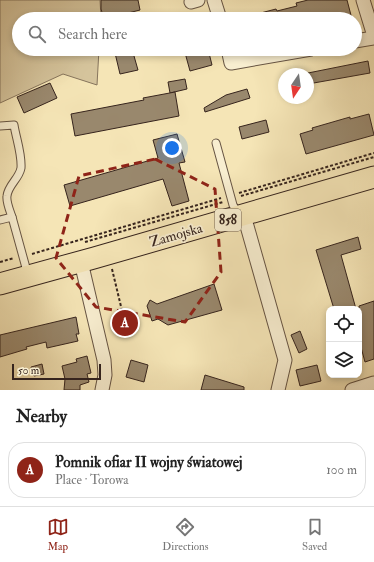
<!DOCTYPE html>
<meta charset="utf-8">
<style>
body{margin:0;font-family:"IM FELL Double Pica",serif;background:#f2f2f2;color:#222}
.controls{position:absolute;right:12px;bottom:12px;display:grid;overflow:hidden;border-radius:8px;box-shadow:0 2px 6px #0003}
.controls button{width:36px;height:36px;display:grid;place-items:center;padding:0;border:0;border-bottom:1px solid #e0e0e0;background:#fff;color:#222;font:20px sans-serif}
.compass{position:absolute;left:278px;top:68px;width:36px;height:36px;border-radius:50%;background:#fff;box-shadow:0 2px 6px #0003;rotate:193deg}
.scale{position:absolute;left:12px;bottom:10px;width:89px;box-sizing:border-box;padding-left:4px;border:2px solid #36241d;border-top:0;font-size:11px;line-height:14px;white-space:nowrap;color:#36241d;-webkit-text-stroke:3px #f8eed0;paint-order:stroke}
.you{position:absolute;left:172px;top:148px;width:14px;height:14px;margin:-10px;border:3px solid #fff;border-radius:50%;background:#1a73e8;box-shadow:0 0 0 6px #1a73e833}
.badge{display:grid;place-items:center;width:26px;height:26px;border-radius:50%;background:#8f2418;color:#fff;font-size:13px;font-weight:700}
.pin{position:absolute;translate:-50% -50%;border:2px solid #fff;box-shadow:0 1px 4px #0006}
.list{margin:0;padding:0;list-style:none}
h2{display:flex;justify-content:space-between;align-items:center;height:52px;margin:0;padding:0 16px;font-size:17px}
h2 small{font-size:13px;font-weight:400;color:#767676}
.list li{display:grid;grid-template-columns:26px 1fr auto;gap:12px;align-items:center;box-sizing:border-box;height:56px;margin:0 8px 8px;padding:0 8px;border:1px solid #e0e0e0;border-radius:16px}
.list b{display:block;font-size:15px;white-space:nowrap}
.list p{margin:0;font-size:13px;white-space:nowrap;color:#767676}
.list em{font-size:13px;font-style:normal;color:#767676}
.icon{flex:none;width:22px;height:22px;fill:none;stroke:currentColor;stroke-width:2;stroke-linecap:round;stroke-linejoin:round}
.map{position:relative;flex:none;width:374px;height:390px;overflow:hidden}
.search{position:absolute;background:#fff;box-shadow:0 2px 6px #0003;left:12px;right:12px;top:12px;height:44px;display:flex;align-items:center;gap:10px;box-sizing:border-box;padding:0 14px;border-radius:22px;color:#767676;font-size:15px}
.sheet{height:116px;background:#fff}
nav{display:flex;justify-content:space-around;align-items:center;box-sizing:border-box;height:56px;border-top:1px solid #e0e0e0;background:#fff;font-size:11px;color:#767676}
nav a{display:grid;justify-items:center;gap:2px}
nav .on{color:#8f2418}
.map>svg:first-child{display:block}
.green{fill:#d5c49c;stroke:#86745c}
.building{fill:#99886d;stroke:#36241d}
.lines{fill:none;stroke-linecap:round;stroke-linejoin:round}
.service-casing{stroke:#665443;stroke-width:9}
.minor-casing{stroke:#665443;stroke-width:15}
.primary-casing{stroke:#36241d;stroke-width:23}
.path{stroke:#36241d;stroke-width:2;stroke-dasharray:3 2;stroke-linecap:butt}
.service{stroke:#f8eed0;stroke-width:7}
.minor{stroke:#f8eed0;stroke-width:13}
.primary{stroke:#f5e5b6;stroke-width:21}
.marked{fill:none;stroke:#8f2418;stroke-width:3;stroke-dasharray:8 5;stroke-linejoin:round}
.labels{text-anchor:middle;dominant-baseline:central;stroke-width:3.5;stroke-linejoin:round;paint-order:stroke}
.shield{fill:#f8eed0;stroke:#706153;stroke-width:1}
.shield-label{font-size:13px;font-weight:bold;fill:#36241d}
.street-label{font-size:14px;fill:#36241d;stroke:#f8eed0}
</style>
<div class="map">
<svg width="374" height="390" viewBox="0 0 374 390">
<rect width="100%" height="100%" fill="#f5e5b6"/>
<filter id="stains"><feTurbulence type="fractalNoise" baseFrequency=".005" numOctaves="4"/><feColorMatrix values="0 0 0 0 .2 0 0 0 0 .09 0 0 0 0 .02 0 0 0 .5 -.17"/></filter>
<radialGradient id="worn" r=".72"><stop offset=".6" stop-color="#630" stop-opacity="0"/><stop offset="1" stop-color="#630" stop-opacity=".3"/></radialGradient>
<path class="green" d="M 0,0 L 100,0 L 101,19 L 19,19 L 19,49 L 99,49 L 97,85 L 63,74 L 0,103 Z"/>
<g class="building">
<path d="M 101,0 L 138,0 L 140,10 L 128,13 L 130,19 L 104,19 L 101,9 Z"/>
<path d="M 308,0 L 347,0 L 352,19 L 250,19 L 249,16 L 276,9 L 277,11 L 297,6 L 296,3 Z"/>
<path d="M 132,49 L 138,70 L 120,74 L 115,53 Z"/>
<path d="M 184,49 L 208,49 L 212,65 L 190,71 Z"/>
<path d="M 368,61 L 370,73 L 308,84 L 308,73 Z"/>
<path d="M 185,79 L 187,89 L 170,93 L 168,82 Z"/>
<path d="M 50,83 L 57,98 L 24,113 L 17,97 Z"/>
<path d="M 247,89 L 250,98 L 205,112 L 204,108 L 226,95 Z"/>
<path d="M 175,92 L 179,116 L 75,136 L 71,114 L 144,100 L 143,98 Z"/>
<path d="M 369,114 L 374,135 L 306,154 L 300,134 L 313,130 L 312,128 L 350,117 L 350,119 Z"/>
<path d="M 266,120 L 269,132 L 242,139 L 239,127 Z"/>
<path d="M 177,134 L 185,162 L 179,163 L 189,201 L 172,206 L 163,179 L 70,206 L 64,185 L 158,158 L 153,140 Z"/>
<path d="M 358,237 L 361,249 L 341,255 L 356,309 L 334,309 L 316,250 Z"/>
<path d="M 214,284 L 222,310 L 168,325 L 158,319 L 152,321 L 147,306 L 150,300 L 157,304 Z"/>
<path d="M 374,301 L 374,359 L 365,362 L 359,340 L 359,306 Z"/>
<path d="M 76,317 L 79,334 L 76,334 L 78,341 L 47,348 L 46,342 L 26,347 L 27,349 L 0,357 L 0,335 Z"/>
<path d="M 300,331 L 307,349 L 299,353 L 291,335 Z"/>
<path d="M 87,356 L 91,373 L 87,374 L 89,382 L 80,385 L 80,390 L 64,390 L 65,379 L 62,366 L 77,362 L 76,359 Z"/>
<path d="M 131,360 L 148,365 L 144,382 L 126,377 Z"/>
<path d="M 42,364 L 44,374 L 34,376 L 31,367 Z"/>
<path d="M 317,365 L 321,381 L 300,386 L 296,370 Z"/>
<path d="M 205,375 L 244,387 L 244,390 L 201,390 Z"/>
</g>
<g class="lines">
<defs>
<g id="service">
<path d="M 0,126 L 14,125 C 16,138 22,154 21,168 C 19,179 8,185 7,196 C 6,202 10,211 12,217"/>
<path d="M 216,143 L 233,205 L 238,213"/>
<path d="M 0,220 L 12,217 L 28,275"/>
</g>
<g id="minor">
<path d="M 214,0 L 220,19"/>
<path d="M 363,0 L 374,36"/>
<path d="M 191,2 L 198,0"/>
<path d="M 355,41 L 374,38"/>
<path d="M 228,49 L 231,63 L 311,49"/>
<path d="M 240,216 L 247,226 L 285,360 L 278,390"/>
<path d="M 81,262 L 104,360 L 105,375 L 102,390"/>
<path d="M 352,390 L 374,383"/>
</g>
<path id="primary" d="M 0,284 L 94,258 L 374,177"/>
</defs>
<use href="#service" class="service-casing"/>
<use href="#minor" class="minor-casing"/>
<use href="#primary" class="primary-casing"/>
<g class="path">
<path d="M 239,193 L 374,153"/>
<path d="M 241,196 L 374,157"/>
<path d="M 85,242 L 223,202"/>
<path d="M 32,254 L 221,198"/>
<path d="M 0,262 L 14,258"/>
<path d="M 112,269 L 124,319"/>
</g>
<use href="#service" class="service"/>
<use href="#minor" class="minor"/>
<use href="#primary" class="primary"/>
</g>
<path class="marked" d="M 155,159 L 215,189 L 221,272 L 185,322 L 96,307 L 56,258 L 79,176 Z"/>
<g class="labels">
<rect class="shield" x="215" y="209" width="26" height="22" rx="3"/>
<g class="shield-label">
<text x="228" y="220">858</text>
</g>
<g class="street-label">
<text transform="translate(176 235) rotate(-16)">Zamojska</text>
</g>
</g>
<rect width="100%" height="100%" filter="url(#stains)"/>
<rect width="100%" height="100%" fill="url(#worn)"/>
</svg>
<div class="controls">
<button><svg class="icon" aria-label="locate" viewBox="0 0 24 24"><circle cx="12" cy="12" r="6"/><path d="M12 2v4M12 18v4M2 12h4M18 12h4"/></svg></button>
<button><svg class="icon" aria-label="layers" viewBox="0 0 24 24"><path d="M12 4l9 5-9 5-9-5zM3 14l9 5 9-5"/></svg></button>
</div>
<svg class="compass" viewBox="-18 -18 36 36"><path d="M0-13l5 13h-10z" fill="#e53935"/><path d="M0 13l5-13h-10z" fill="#767676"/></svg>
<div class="scale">50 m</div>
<div class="you"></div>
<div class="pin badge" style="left:125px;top:323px">A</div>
<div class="search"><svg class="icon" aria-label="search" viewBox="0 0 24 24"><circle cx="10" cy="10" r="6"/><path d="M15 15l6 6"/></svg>Search here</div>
</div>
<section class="sheet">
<h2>Nearby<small></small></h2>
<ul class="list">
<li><span class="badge">A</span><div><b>Pomnik ofiar II wojny światowej</b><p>Place · Torowa</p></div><em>100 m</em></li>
</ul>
</section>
<nav>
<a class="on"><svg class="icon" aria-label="map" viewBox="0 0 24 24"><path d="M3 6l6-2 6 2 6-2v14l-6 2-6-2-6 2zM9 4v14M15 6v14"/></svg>Map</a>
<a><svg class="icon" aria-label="directions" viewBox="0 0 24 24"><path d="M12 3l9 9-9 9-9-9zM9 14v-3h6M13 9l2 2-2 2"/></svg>Directions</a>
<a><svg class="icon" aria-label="saved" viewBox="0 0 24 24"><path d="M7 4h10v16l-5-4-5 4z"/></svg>Saved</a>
</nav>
